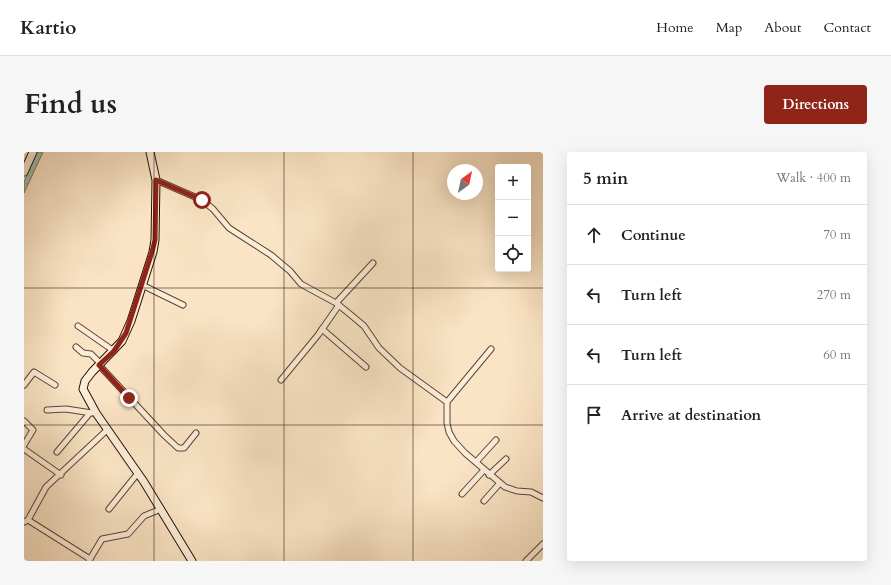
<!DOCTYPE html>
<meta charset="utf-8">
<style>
body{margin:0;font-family:Cardo,serif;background:#f6f6f6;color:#222}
.controls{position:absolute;right:12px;top:12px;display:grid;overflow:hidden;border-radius:4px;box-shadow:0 4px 16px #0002}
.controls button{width:36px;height:36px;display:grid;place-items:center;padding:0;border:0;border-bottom:1px solid #e0e0e0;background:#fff;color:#222;font:20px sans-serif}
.compass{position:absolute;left:423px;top:12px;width:36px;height:36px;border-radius:50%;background:#fff;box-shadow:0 4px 16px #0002;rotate:33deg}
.stop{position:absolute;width:12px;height:12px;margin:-9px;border:3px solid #8f2418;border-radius:50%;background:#fff}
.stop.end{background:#8f2418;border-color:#fff;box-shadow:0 1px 4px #0008}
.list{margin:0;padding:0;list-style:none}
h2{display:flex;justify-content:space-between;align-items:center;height:52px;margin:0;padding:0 16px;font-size:17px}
h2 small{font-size:13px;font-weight:400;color:#767676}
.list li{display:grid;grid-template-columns:26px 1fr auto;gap:12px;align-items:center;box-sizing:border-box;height:60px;padding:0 16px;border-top:1px solid #e0e0e0}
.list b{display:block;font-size:15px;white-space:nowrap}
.list em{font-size:13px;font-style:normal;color:#767676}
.icon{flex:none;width:22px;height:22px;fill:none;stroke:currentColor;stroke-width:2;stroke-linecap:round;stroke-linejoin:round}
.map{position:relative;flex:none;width:519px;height:409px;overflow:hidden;border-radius:4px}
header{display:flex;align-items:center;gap:24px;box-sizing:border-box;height:56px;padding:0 20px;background:#fff;border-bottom:1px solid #e0e0e0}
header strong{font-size:19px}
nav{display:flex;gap:22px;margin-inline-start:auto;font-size:14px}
.intro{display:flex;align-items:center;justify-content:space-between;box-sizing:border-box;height:96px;padding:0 24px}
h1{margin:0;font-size:28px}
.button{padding:10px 18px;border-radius:4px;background:#8f2418;color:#fff;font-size:14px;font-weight:700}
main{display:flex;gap:24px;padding:0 24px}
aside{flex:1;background:#fff;border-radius:4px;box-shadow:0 4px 16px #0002}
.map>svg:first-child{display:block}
.water{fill:url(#water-ripples);stroke:#6f796b}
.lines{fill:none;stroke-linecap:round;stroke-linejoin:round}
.street-casing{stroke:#5b4534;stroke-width:7}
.secondary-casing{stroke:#261004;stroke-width:9}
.street{stroke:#fcedd9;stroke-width:5}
.secondary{stroke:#fcedd9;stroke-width:7}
.route{stroke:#8f2418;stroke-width:5}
.grid{fill:none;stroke:#261004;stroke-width:1;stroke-opacity:0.55}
</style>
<header>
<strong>Kartio</strong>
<nav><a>Home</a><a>Map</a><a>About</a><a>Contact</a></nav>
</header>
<div class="intro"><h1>Find us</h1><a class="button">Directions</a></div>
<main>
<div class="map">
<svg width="519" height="409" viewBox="0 0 519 409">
<defs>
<pattern id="water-ripples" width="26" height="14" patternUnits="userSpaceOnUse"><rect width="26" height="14" fill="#9fbfb0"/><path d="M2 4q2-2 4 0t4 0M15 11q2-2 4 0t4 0" fill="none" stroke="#89a396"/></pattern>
</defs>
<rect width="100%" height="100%" fill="#fae4c5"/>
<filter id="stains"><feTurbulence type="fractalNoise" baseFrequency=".005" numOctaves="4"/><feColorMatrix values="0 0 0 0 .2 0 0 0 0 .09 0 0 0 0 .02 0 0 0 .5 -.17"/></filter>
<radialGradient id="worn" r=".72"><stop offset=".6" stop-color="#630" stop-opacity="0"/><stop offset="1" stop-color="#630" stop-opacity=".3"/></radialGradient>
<path class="water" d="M 13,0 L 19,0 L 0,41 L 0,30 Z"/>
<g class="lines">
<defs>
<g id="street">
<path d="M 132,28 L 178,48 L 189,57 L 205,76 L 247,103 L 266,119 L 277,132 L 312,151 L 327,163 L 340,174 L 355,196 L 376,216 L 423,250"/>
<path d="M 118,133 L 159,153"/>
<path d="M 312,151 L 349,111"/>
<path d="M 54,174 L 90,199"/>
<path d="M 298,177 L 342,215"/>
<path d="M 52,195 L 59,201 L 67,202 L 77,212"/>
<path d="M 467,197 L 423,250 L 423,271 L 425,280 L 430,289 L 441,301 L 481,335 L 493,339 L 507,340 L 519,346"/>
<path d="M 75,213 L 140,283 L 154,296 L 160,296 L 172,281"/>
<path d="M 257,228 L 294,183 L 315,153"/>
<path d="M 0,233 L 10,220 L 31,233"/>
<path d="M 23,258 L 42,257 L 68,261"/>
<path d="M 0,269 L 9,278 L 0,293"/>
<path d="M 0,297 L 37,323"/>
<path d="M 33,300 L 66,261"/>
<path d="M 452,310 L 472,288"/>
<path d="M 465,323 L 482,307"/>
<path d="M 438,342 L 460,318"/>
<path d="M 460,349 L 476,331"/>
<path d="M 85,357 L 114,321"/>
<path d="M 4,368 L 66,407 L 65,408"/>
<path d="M 0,370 L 4,368 L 22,335 L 83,278"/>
<path d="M 66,407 L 78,387 L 104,382 L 120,364 L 137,357"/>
<path d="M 502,409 L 519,392"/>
</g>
<g id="secondary">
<path d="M 126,0 L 132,28 L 131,88 L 129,100 L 107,169 L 98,189 L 68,220 L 61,229 L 59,237 L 72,261 L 120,330 L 168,409"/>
<path d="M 0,20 L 9,0"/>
</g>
</defs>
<use href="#street" class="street-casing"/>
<use href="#secondary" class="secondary-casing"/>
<use href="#street" class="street"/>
<use href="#secondary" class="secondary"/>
</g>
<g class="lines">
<path class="route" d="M 105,246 L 75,213 L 90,199 L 102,181 L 128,100 L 131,88 L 132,28 L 178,48"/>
</g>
<path class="grid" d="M 130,0 L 130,409M 260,0 L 260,409M 389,0 L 389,409M 0,136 L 519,136M 0,273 L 519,273"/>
<rect width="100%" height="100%" filter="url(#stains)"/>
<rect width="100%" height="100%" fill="url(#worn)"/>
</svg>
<div class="controls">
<button>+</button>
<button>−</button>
<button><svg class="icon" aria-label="locate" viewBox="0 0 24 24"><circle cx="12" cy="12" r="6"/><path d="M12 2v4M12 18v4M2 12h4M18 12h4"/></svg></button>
</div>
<svg class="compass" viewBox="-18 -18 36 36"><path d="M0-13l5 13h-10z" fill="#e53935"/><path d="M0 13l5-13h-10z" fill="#767676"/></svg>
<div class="stop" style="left:178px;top:48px"></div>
<div class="stop end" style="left:105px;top:246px"></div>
</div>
<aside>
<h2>5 min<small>Walk · 400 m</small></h2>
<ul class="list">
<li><svg class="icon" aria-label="ahead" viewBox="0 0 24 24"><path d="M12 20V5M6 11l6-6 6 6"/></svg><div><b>Continue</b></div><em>70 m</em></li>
<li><svg class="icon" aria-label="left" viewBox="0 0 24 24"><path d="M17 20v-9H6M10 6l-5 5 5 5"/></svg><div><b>Turn left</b></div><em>270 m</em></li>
<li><svg class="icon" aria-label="left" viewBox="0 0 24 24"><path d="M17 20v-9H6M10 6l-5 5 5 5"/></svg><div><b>Turn left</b></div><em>60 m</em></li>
<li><svg class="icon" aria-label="arrive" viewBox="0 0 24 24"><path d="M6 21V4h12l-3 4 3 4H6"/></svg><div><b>Arrive at destination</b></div></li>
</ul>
</aside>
</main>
